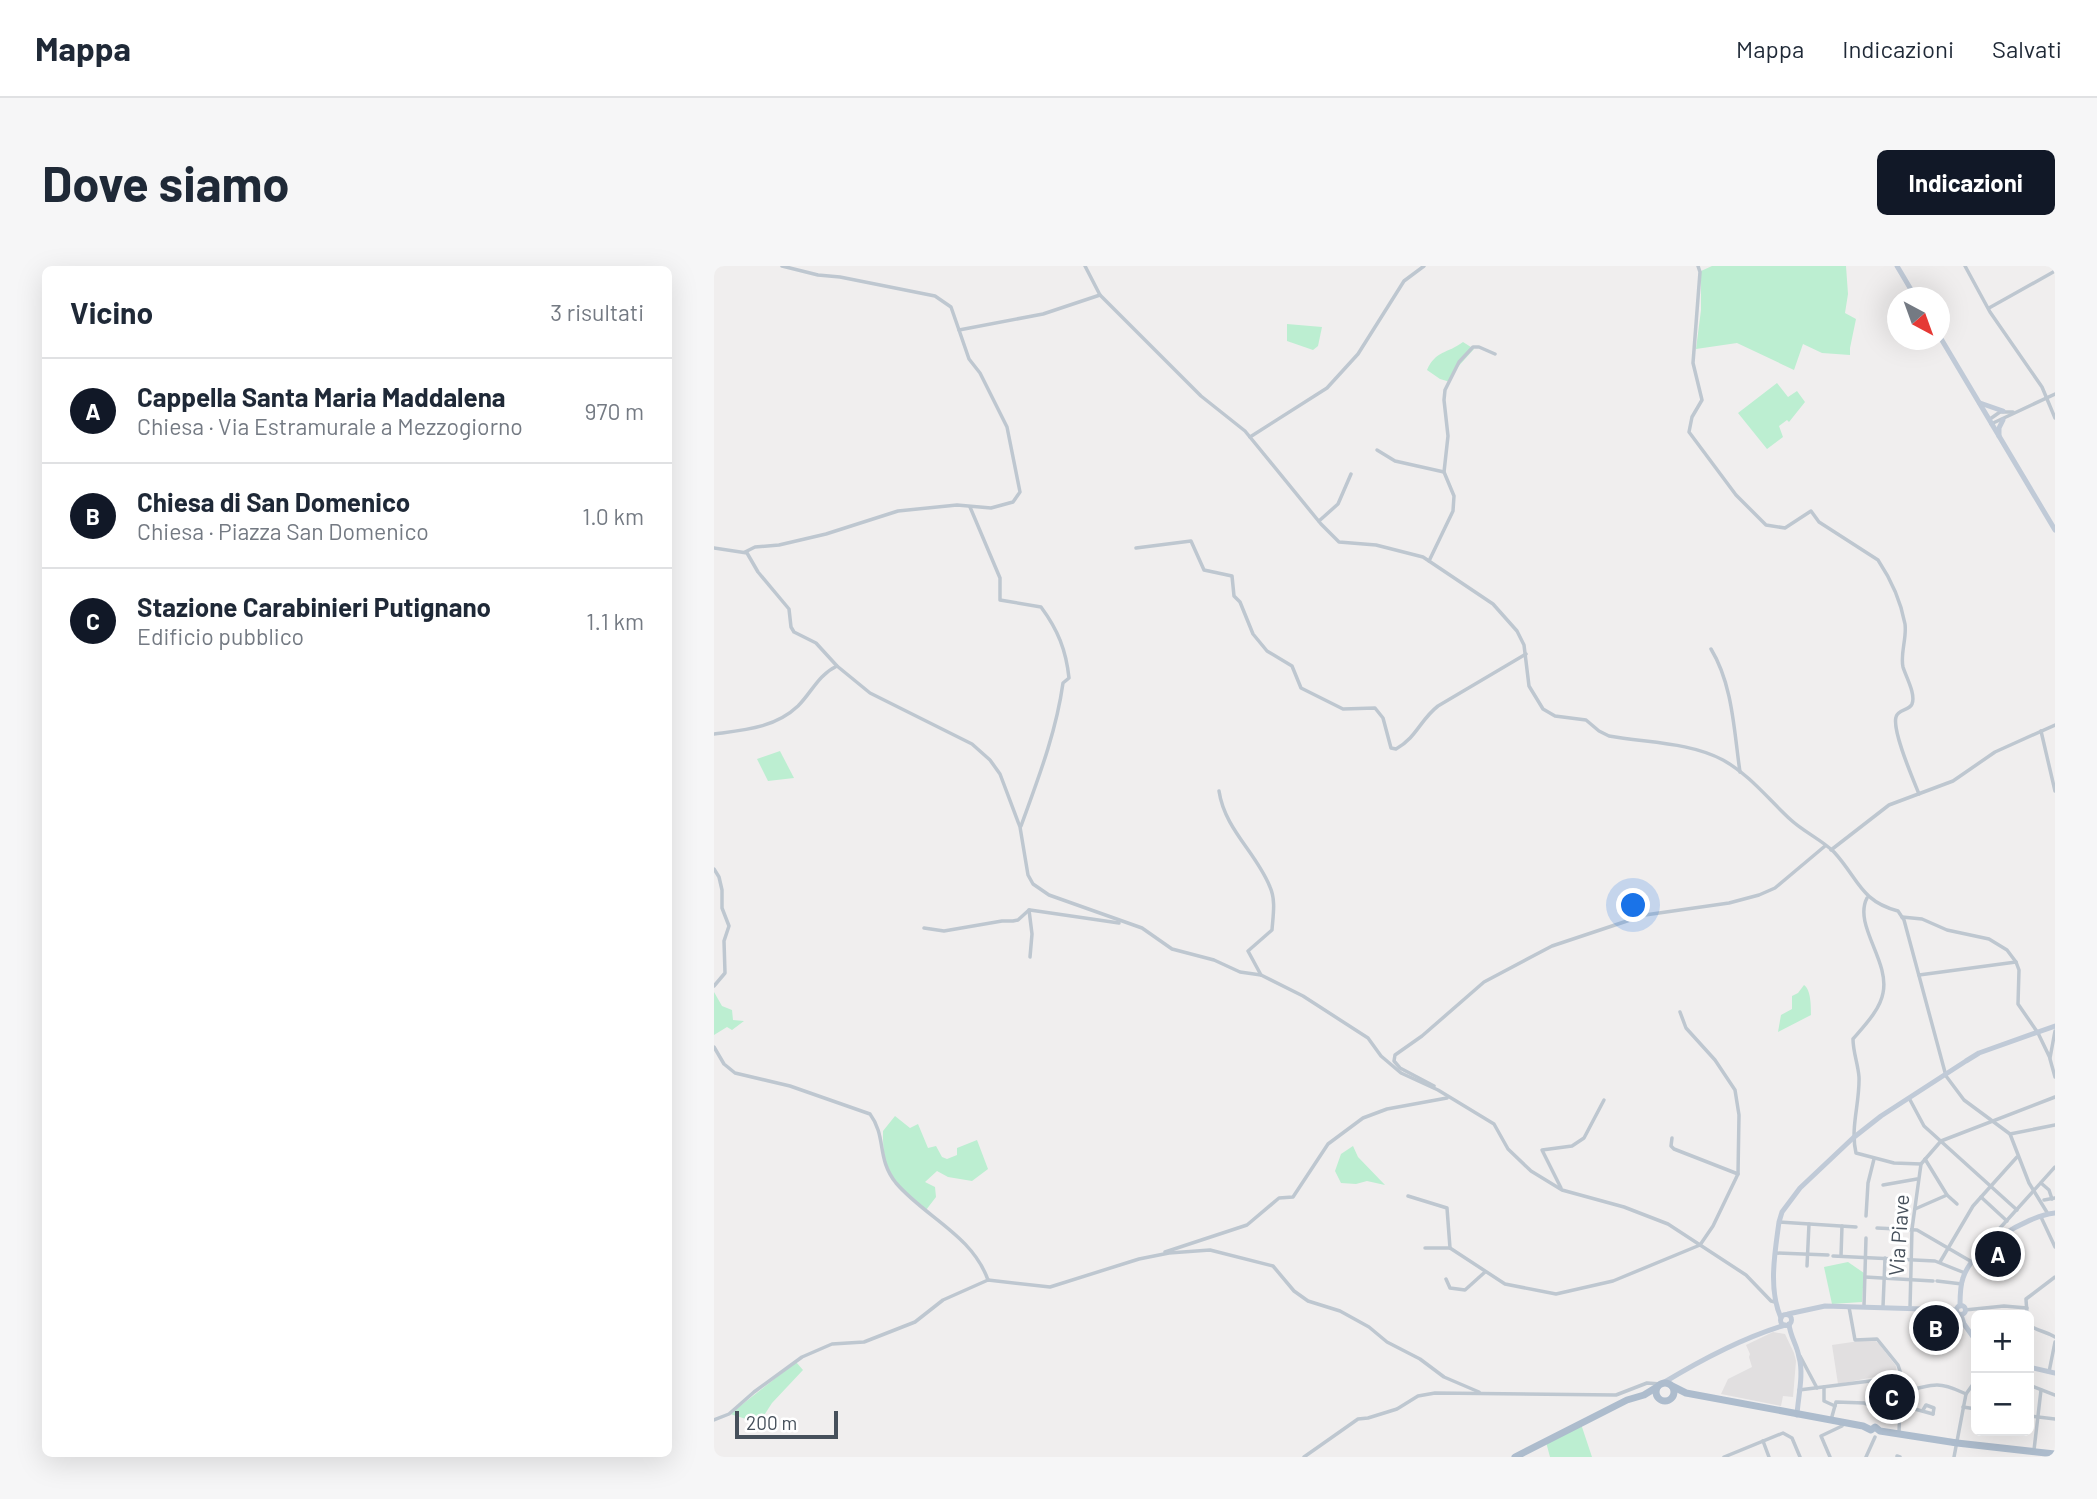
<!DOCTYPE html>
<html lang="it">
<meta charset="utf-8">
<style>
body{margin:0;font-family:Barlow,sans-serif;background:#f6f6f7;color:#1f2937}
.controls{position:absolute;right:21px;bottom:21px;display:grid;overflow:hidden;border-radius:10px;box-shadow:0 7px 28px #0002}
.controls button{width:63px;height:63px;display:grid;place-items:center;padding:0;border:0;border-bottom:2px solid #e0e1e3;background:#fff;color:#1f2937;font:35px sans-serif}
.compass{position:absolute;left:1173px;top:21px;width:63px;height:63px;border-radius:50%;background:#fff;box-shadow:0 7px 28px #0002;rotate:139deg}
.scale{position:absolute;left:21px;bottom:18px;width:103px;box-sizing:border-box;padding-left:7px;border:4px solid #46505b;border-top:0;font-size:19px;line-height:24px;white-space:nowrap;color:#46505b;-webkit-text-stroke:5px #fff;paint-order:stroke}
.you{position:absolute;left:920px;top:640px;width:24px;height:24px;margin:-18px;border:5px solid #fff;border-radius:50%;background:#1a73e8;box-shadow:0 0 0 10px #1a73e833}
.badge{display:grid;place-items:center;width:46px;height:46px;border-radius:50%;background:#111827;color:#fff;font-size:23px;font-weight:700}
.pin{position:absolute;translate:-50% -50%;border:4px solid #fff;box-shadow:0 2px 7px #0006}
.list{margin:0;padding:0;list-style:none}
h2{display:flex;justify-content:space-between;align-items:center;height:91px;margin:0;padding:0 28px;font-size:30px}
h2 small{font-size:23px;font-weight:400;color:#747a83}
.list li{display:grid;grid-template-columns:46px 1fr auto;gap:21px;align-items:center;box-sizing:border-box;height:105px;padding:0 28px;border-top:2px solid #e0e1e3}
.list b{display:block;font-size:26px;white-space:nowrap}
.list p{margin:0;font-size:23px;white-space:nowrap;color:#747a83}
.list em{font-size:23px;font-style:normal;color:#747a83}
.map{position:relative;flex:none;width:1341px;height:1191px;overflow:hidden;border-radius:10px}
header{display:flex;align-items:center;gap:42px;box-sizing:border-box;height:98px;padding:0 35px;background:#fff;border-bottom:2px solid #e0e1e3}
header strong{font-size:33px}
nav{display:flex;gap:38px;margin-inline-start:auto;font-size:24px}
.intro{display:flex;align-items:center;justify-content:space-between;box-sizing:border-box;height:168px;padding:0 42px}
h1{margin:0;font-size:49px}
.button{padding:18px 32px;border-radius:10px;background:#111827;color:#fff;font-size:24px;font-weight:700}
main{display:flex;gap:42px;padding:0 42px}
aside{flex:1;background:#fff;border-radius:10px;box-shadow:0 7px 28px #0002}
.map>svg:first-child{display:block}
.education{fill:#e1dfe0}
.green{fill:#bceed1}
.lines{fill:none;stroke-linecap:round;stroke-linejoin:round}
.street{stroke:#bec7d0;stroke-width:3.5}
.secondary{stroke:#c0cad7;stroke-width:5}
.primary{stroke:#adbccd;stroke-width:7}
.labels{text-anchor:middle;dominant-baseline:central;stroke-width:6;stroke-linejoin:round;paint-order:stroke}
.street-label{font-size:21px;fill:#46505b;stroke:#fff}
</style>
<header>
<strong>Mappa</strong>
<nav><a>Mappa</a><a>Indicazioni</a><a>Salvati</a></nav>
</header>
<div class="intro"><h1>Dove siamo</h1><a class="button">Indicazioni</a></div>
<main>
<aside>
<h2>Vicino<small>3 risultati</small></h2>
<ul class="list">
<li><span class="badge">A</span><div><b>Cappella Santa Maria Maddalena</b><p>Chiesa · Via Estramurale a Mezzogiorno</p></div><em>970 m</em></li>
<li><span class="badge">B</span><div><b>Chiesa di San Domenico</b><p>Chiesa · Piazza San Domenico</p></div><em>1.0 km</em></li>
<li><span class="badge">C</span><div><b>Stazione Carabinieri Putignano</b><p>Edificio pubblico</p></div><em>1.1 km</em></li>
</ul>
</aside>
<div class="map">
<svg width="1341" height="1191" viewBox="0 0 1341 1191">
<rect width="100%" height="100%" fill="#f0eeee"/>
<g class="education">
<path d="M 1059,1066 L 1071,1068 L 1080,1087 L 1082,1095 L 1079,1131 L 1069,1130 L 1067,1140 L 1007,1128 L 1014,1113 L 1038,1101 L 1035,1091 L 1036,1088 L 1032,1079 Z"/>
<path d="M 1159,1073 L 1165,1078 L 1182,1100 L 1183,1110 L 1178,1112 L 1171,1109 L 1124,1118 L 1118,1079 Z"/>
</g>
<g class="green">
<path d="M 998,0 L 1132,0 L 1134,28 L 1131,47 L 1142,53 L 1136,82 L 1136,89 L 1108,87 L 1089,78 L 1080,104 L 1023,77 L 982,83 L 987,44 L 987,5 Z"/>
<path d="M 573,58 L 608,61 L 604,80 L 599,84 L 573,75 Z"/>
<path d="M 749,76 L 760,83 L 742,103 L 736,116 L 726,113 L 713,104 C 722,84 733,88 749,76 Z"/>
<path d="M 1063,117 L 1074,131 L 1083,125 L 1091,136 L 1075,156 L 1073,154 L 1065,160 L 1069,171 L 1053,183 L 1024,147 Z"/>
<path d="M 66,485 L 80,512 L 54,515 L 43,493 Z"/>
<path d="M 1090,719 C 1097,724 1097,740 1097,749 L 1064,766 L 1067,749 L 1078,743 L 1078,730 L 1084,727 Z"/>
<path d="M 0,726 L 8,740 L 18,744 L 19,754 L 30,755 L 18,764 L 13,761 L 0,769 Z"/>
<path d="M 181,850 L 196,862 L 204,858 L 214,882 L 222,880 L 228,891 L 233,893 L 243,889 L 243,882 L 263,874 L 274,903 L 258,915 L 234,911 L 223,905 L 211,916 L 221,921 L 222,931 L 212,944 C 181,921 168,906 169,865 Z"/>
<path d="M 639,880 L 644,891 L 671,919 L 653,915 L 642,918 L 627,917 L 621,905 L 627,888 Z"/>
<path d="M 1134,996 L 1150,1007 L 1148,1036 L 1118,1038 L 1110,1001 Z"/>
<path d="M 82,1096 L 89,1104 L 58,1137 L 45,1157 L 16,1148 Z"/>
<path d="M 867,1158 L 878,1191 L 836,1191 L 832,1176 Z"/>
</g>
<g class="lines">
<g class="street">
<path d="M 68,0 L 104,9 L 126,11 L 221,30 L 237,41 L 245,64 L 329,48 L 386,29"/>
<path d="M 371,0 L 386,29 L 487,130 L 531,165 L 607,258 L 625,276 L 662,279 L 709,291 L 779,338 L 803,365 L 810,379 L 815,420 L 829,443 L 841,450 L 872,454 L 885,465 L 895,470 C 933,477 975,476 1009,494 C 1036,509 1055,534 1077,554 C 1090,566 1108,574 1120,586 C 1144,612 1146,635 1184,645 L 1190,654 L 1232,810 L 1250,834 L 1296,868 L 1315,917 L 1334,948"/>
<path d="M 984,0 L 986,6 L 979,97 L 988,134 L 978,151 L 975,166 L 1022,229 L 1052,259 L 1071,262 L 1097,245 L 1105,256 L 1164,294 C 1176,312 1187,336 1191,358 C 1193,372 1186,388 1189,401 C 1192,411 1202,428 1198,438 C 1195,445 1184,443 1182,451 C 1178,465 1199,513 1205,528"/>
<path d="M 1251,0 L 1276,46 L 1328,121 L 1341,152"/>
<path d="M 1275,42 L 1341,5"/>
<path d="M 1276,153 L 1286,146 L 1299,146"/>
<path d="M 1277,158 L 1341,128"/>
<path d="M 536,171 L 613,122 L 644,88 L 690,15 L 710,0"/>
<path d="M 663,184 L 681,195 L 730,206"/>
<path d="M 256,241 L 286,312 L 286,334 L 327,341 C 344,364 352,384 355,412 L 349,417 C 342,467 324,513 307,560"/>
<path d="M 605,255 L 624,238 L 637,208"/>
<path d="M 0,282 L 33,287 L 44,306 L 75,343 L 77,361 L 80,366 L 102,377 L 123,400 L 156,427 L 258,478 L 276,494 L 286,508 L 306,561 L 314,609 L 319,618 L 335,629 L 428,662 L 458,683 L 500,694 L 526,706 L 547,709 L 589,730 L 654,772 L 667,790 L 687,807 L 724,824 L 780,858 L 794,883 L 817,905 L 848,924 L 910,941 L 954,958 L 1032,1009 L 1057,1035 L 1061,1036"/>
<path d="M 422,282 L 477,275 L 490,304 L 518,310 L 520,330 L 526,336 L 539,368 L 553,385 L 578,400 L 587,422 L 629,443 L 661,442 L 669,452 L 677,482 L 682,483 C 703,471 706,454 724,440 L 812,388"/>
<path d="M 31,286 L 41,281 L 65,279 L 112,268 L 184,245 L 243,239 L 277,242 L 299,236 L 306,226 L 293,161 L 266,107 L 255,93 L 245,64"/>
<path d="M 715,295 L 739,245 L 740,230 L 730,206 L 734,170 L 730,134 L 731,124 L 745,96 L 759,81 L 765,81 L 781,88"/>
<path d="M 997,383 C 1019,419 1020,466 1026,506"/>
<path d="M 1327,465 L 1341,525"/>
<path d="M 0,468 C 30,464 61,462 84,440 C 98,426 104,409 123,400"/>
<path d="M 505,525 C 511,564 542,586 556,621 C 562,634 559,650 558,664 L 534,685 L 547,709"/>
<path d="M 1117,584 L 1175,539 L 1239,515 L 1281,486 L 1341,459"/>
<path d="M 0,603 L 5,611 L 8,624 L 8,642 L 15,660 L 10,675 L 11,707 L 0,720"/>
<path d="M 1153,632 C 1139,659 1176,695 1169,727 C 1166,744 1150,760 1139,773 C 1139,786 1144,798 1145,811 C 1146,837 1136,861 1142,887 L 1180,897 L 1207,898"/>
<path d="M 315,644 L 318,668 L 316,691"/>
<path d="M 316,644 L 405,657"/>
<path d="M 1188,651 L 1208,653 L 1233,664 L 1275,673 L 1293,684 L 1302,696 L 1305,704 L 1304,738 L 1324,767 L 1336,792 L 1341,765"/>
<path d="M 210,662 L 230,665 L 288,655 L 299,655 L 304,654 L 315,644"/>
<path d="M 1205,709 L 1302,696"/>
<path d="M 0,781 L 10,798 L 21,807 L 76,820 L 156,848 C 173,871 162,892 182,917 C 211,951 258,969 274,1014"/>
<path d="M 1336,793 L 1341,811"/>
<path d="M 720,820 L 686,802 L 680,795 L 681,789 L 708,770 L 770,716 L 838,680 L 931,649 L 1015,637 L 1045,629 L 1061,622 L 1111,580"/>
<path d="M 1195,832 L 1210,860 L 1303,944"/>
<path d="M 1296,868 L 1341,859"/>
<path d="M 958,872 L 957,880 L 960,883 L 1024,908"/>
<path d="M 1211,893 L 1233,929 L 1243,938"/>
<path d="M 1327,917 L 1335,924 L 1338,933"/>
<path d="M 1169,919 L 1203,913"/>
<path d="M 847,922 L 828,884 L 858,880 L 870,872 L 890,834"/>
<path d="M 694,930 L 733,942 L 736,982 L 791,1018 L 842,1028 L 899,1015 L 986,979 L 999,960 L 1024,908 L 1025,849 L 1021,824 L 1001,794 L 972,762 L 966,746"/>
<path d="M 1267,931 L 1293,955"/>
<path d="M 1330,934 L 1341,932"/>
<path d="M 1201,943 L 1233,929"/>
<path d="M 1152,950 L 1154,917 L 1160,893"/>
<path d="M 1327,951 L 1341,981"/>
<path d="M 1065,956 L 1142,961"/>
<path d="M 1163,962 L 1203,964 L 1258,996"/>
<path d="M 1185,969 L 1178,969 L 1178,975 L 1185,975 L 1185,962"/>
<path d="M 1278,975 L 1286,962 L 1341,901"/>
<path d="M 711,982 L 736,982"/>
<path d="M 451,986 L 533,959 L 565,932 L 579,931 L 614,878 L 649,852 L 673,843 L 733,832"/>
<path d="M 1062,987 L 1114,989"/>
<path d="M 1119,990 L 1221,995 L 1251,1007"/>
<path d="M 1127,990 L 1128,960"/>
<path d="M 1226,996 L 1259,940 L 1303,891"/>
<path d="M 1093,1000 L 1095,958"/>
<path d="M 1151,1011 L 1219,1015"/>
<path d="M 732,1013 L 736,1022 L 751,1024 L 771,1006"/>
<path d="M 274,1014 L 336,1021 L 425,993 L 455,987 L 496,984 L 559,1000 L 580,1025 L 594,1035 L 626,1045 L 655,1061 L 673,1076 L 706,1093 L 730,1111 L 765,1126"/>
<path d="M 1223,1015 L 1248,1018"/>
<path d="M 1150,1040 L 1152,972"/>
<path d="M 1135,1041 L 1141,1074 L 1163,1073 L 1184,1099 L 1187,1108 L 1185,1167"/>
<path d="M 1169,1041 L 1171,992"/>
<path d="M 1196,1042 L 1198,963 L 1207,898 L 1227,875 L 1341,831"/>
<path d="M 1251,1044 L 1290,1040 L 1313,1042"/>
<path d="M 1313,1049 L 1312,1033 L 1341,1011"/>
<path d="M 1315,1058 C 1321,1065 1332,1065 1341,1071"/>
<path d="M 1086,1090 L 1103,1122"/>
<path d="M 1335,1106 L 1341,1076"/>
<path d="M 1315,1119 L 1341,1129"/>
<path d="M 1110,1121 L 1110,1135 L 1121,1140"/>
<path d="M 1187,1123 C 1200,1125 1211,1119 1223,1119 C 1234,1119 1243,1124 1252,1128"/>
<path d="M 1085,1124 L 1172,1113 L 1187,1123"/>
<path d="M 1186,1139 L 1219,1148"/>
<path d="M 1249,1141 L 1262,1143"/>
<path d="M 1209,1144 L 1212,1139 L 1220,1142 L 1219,1148"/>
<path d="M 1315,1150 L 1341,1153"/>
<path d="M 0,1154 L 15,1148 L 40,1126 L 88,1091 L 118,1078 L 150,1076 L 201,1056 L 229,1034 L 274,1014"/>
<path d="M 1117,1154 L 1122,1136 L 1150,1137 L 1169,1144"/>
<path d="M 1049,1175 L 1055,1191"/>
<path d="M 1320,1184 L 1327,1124"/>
<path d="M 1183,1190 L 1186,1191"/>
<path d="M 590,1191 L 644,1153 L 654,1152 L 683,1143 L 704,1130 L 721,1127 L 902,1129 L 933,1117 L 947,1118"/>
<path d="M 1010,1191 L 1069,1167 L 1078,1172 L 1086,1191"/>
<path d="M 1116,1191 L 1107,1170 L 1128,1160 L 1130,1156"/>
<path d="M 1152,1191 L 1161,1171"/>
<path d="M 1240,1191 L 1252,1128 L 1262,1114"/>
</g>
<g class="secondary">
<path d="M 1183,0 L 1202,32"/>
<path d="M 1226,71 L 1341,264"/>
<path d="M 1266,137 L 1289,145"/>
<path d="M 1285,170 L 1285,162 L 1289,154"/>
<circle cx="1247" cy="1044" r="4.5"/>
<path d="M 1246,1040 C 1246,1031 1246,1020 1249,1012 C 1258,983 1312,950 1341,947"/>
<path d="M 1074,1048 L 1111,1040 L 1242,1044"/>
<circle cx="1072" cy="1054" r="5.5"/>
<path d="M 1247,1049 L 1250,1058 L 1262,1075"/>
<path d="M 1067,1052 C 1054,1023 1061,986 1065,956 L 1068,946 L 1086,922 L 1139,872 L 1167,850 L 1252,795 L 1265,787 L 1341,760"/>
<path d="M 1075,1058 C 1076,1070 1083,1079 1085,1091 C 1090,1108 1084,1131 1083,1149"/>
<path d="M 1315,1101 L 1341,1107"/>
<path d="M 949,1117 C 985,1095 1031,1071 1071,1059"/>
</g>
<g class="primary">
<circle cx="951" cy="1126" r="9"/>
<path d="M 958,1120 L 972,1127 L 1149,1160 L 1157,1164 L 1161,1161 L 1166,1165 L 1243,1177 L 1341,1188"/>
<path d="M 801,1191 L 913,1134 L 930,1129 L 943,1121"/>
</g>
</g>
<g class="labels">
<g class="street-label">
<text transform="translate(1184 969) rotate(-86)">Via Piave</text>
</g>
</g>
</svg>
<div class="controls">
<button>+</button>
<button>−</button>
</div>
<svg class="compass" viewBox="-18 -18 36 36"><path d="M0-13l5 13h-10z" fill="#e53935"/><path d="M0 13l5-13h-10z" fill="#747a83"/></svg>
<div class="scale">200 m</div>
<div class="you"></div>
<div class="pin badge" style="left:1284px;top:988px">A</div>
<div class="pin badge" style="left:1222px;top:1062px">B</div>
<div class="pin badge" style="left:1178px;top:1131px">C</div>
</div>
</main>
